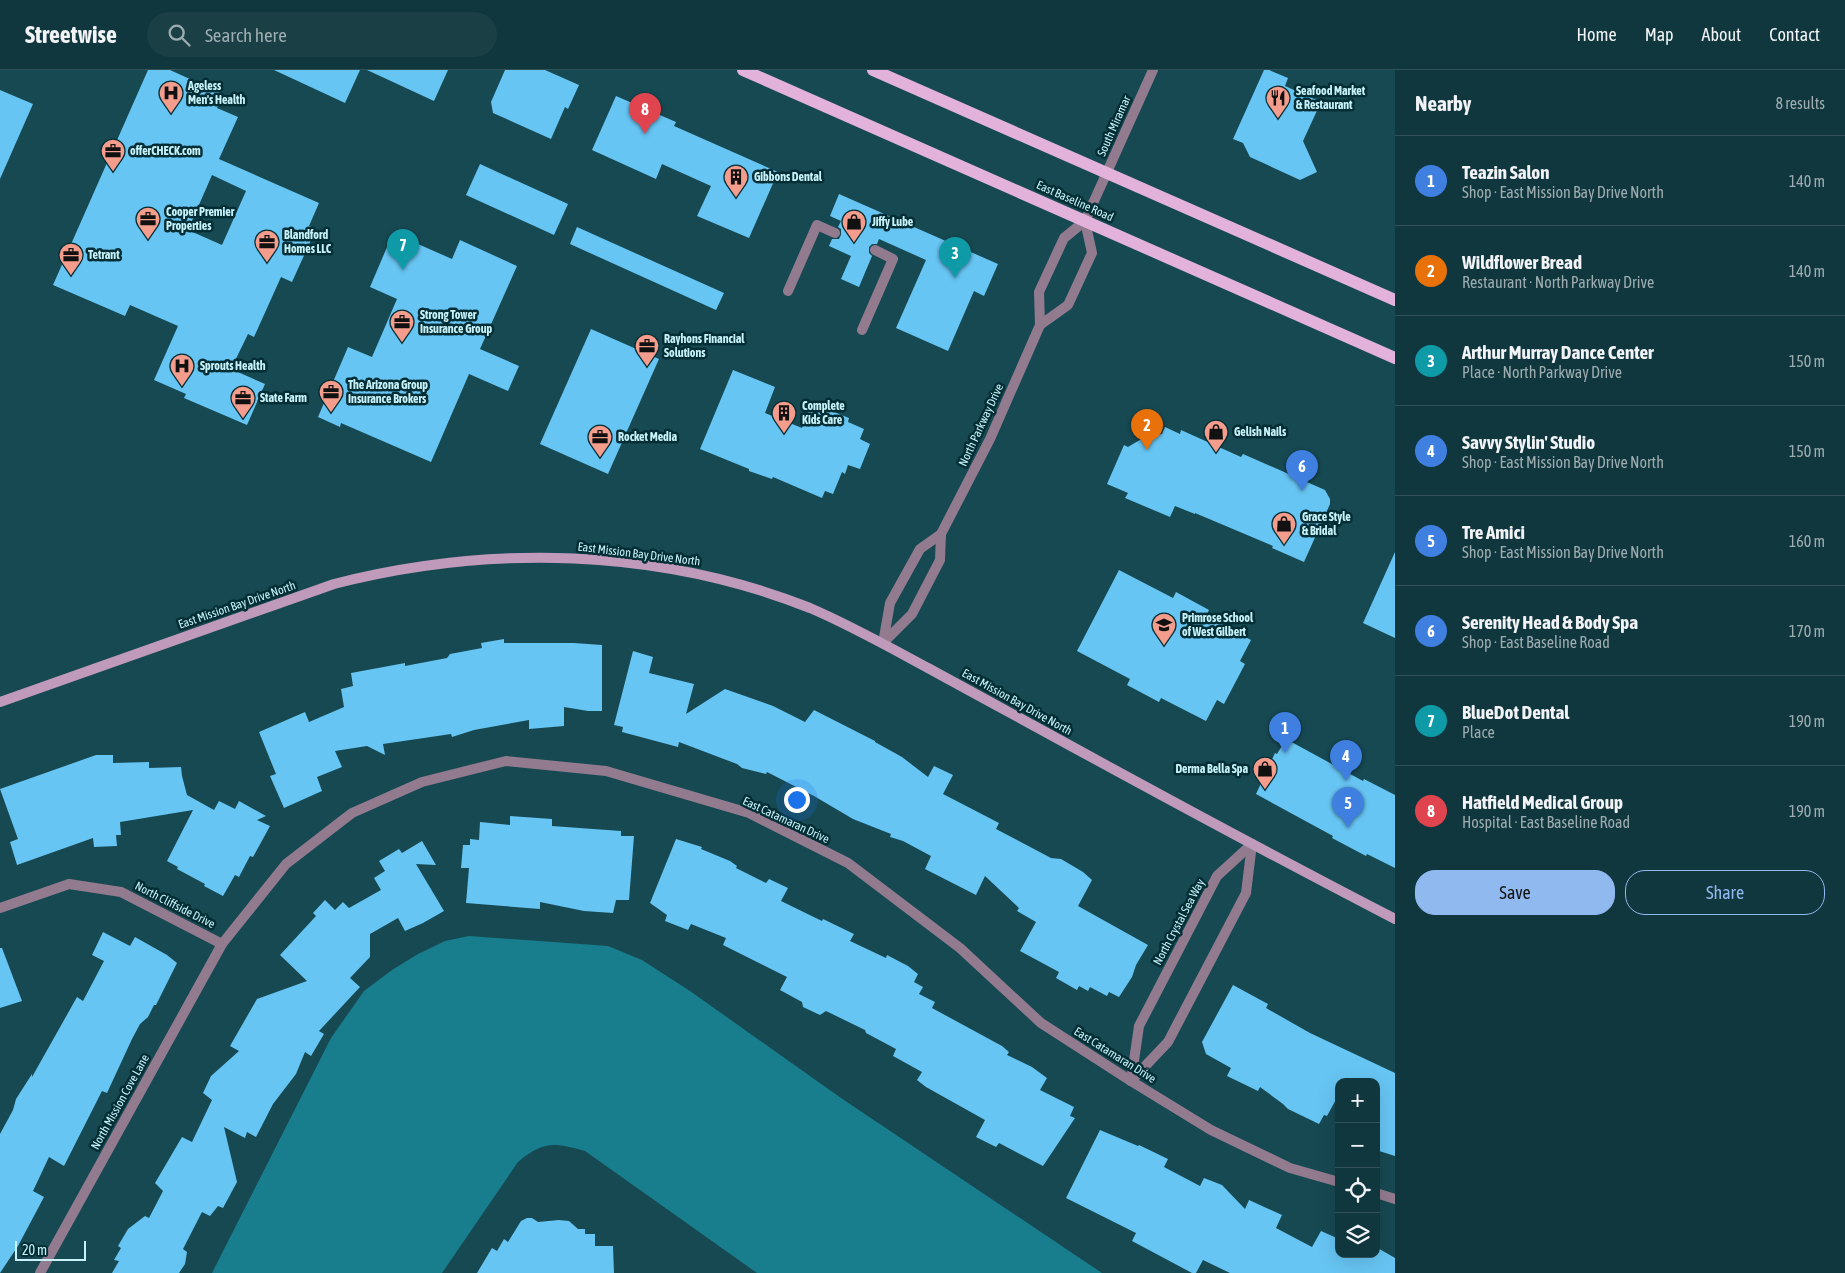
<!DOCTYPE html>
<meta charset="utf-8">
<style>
body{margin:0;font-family:"Asap Condensed",sans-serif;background:#1a3f45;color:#f1f3f6}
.controls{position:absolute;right:15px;bottom:15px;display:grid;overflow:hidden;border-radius:10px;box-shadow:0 5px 20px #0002}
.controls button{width:45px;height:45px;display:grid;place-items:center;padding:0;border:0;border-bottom:1px solid #305158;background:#11373e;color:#f1f3f6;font:25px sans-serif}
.scale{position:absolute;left:15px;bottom:12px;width:71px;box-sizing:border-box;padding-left:5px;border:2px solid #c7f2fa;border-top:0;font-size:14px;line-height:18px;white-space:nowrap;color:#c7f2fa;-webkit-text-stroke:4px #042e35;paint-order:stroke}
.you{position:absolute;left:796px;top:729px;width:18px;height:18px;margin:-12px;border:4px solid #fff;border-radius:50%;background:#1a73e8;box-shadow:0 0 0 8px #1a73e833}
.badge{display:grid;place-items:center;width:32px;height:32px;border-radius:50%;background:#90b9f0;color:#fff;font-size:16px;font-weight:700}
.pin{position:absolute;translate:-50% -41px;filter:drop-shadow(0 1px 2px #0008)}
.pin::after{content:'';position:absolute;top:26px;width:18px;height:15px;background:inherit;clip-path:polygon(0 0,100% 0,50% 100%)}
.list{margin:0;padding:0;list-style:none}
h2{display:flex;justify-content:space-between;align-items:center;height:65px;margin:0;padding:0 20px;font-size:21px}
h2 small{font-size:16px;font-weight:400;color:#9cacb0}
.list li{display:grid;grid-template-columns:32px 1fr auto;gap:15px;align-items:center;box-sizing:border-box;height:90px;padding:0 20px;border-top:1px solid #305158}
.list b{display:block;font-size:19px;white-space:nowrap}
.list p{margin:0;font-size:16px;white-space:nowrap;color:#9cacb0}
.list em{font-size:16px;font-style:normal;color:#9cacb0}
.actions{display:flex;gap:10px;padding:15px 20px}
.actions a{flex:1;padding:11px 0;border:1px solid #90b9f0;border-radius:20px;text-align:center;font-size:18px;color:#90b9f0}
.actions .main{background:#90b9f0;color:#111}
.icon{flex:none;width:28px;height:28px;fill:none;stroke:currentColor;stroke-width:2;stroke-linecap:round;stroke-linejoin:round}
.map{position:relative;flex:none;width:1395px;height:1203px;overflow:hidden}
header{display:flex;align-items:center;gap:30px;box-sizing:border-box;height:70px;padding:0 25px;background:#11373e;border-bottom:1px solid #305158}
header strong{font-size:24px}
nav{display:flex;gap:28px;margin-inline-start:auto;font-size:18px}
.search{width:350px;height:45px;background:#1a3f45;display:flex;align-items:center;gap:12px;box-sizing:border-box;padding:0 18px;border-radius:28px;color:#9cacb0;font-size:19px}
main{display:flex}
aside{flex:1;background:#11373e}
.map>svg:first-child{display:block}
.water{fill:#187d8c}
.building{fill:#67c5f3;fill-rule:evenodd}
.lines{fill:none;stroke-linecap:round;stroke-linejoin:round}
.lane{stroke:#937b8f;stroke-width:10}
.street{stroke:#937b8f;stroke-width:10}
.secondary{stroke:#c09aba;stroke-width:10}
.primary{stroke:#e2b2db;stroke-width:12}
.labels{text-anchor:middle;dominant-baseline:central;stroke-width:5;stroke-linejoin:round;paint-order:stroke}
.poi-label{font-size:12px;font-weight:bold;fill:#c7f2fa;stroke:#042e35;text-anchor:start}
.street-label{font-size:12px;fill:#c7f2fa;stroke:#042e35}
</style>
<header>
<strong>Streetwise</strong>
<div class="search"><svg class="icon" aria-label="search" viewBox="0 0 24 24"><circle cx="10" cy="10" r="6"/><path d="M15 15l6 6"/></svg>Search here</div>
<nav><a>Home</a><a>Map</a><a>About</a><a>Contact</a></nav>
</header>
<main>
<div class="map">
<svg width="1395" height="1203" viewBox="0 0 1395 1203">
<rect width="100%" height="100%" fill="#174952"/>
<path class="water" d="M 469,866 L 608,876 L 642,890 L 690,921 L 841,1028 L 1102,1203 L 757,1203 L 585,1081 C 554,1072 543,1071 518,1092 L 442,1203 L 212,1203 L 331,968 L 364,921 L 392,900 L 418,884 L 445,871 Z"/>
<g class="building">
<path d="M 148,0 L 170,0 L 223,24 L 217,38 L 238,47 L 219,89 L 319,133 L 309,156 L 316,159 L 292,212 L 281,207 L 254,267 L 248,264 L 231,299 L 265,314 L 247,355 L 184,328 L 186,324 L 154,310 L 178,256 L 130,235 L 125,246 L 53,215 ZM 212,105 L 246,121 L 222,175 L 188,160 Z"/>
<path d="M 274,0 L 360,0 L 345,33 Z"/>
<path d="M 367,0 L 448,0 L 434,31 Z"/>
<path d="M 505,0 L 545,0 L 579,15 L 568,39 L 565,37 L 551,69 L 493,43 L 491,32 Z"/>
<path d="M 1264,0 L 1269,0 L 1288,8 L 1285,16 L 1321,32 L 1303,71 L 1317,102 L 1300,110 L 1250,87 L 1243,73 L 1233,69 Z"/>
<path d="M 0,20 L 33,34 L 0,109 Z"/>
<path d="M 616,26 L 676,52 L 674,56 L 778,102 L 749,168 L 697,146 L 711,116 L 662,94 L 656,109 L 592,80 Z"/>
<path d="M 480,94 L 568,134 L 554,165 L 466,125 Z"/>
<path d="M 839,124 L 998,194 L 984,226 L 974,221 L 948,281 L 896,258 L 926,190 L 879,169 L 877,174 L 872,174 L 869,177 L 869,183 L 872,186 L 859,217 L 841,209 L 851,186 L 829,176 L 832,169 L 839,169 L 841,165 L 841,159 L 838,157 L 841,151 L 830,146 Z"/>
<path d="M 577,157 L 724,223 L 716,240 L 570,174 Z"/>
<path d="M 393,163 L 452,189 L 460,170 L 517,196 L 480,279 L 519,296 L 508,321 L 469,304 L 431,392 L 341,353 L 340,357 L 318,347 L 348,277 L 372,287 L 397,229 L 370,217 Z"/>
<path d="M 591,259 L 659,289 L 608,404 L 540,374 Z"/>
<path d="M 733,300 L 775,317 L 765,343 L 802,358 L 811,333 L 849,348 L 848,352 L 864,359 L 860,369 L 870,374 L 860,399 L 848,395 L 845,404 L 842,402 L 833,424 L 825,421 L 822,428 L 773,407 L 772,409 L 749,401 L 749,399 L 700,379 Z"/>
<path d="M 1165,357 L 1180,364 L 1181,360 L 1241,387 L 1243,384 L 1325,420 L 1330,429 L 1330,434 L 1304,492 L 1272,478 L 1273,476 L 1195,443 L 1195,444 L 1175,436 L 1170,447 L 1125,428 L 1128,423 L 1107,414 L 1124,375 L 1128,377 L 1143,368 L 1162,364 Z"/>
<path d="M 1395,482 L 1395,568 L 1363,553 Z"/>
<path d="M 1119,500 L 1173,528 L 1176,522 L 1209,540 L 1206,546 L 1251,570 L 1240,591 L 1245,594 L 1224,634 L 1217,630 L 1206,651 L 1161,628 L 1159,632 L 1127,615 L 1130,609 L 1077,581 Z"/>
<path d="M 504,569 L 504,573 L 574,573 L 602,575 L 602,641 L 588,641 L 564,637 L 564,656 L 529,659 L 529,650 L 474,660 L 452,667 L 451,664 L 383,674 L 385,685 L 367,676 L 335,681 L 342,697 L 317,707 L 322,721 L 284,738 L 270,706 L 276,704 L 259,662 L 305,642 L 309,652 L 344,637 L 341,619 L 353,616 L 351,603 L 405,593 L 405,596 L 447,588 L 450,584 L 482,578 L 481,573 Z"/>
<path d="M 633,581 L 653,587 L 649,603 L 694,614 L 686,644 L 725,619 L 773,636 L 805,652 L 814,640 L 875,671 L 875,672 L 902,687 L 928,707 L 934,696 L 953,705 L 943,724 L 999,753 L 996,759 L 1051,788 L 1061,789 L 1083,802 L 1092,810 L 1078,836 L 1148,875 L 1136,895 L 1132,907 L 1119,927 L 1109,922 L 1107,926 L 1090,917 L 1088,921 L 1079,916 L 1077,920 L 1056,908 L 1059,902 L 1020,881 L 1036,852 L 1017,841 L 1019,838 L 985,806 L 976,825 L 925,799 L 931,786 L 903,771 L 890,767 L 891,764 L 853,749 L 814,726 L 767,702 L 766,704 L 742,698 L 737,694 L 679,672 L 678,677 L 622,662 L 623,657 L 614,655 Z"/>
<path d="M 1286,669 L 1363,711 L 1364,709 L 1395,725 L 1395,798 L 1367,784 L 1366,786 L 1332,768 L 1333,766 L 1256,724 L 1275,683 L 1277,684 Z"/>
<path d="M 96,685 L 113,685 L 113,693 L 149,692 L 149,698 L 181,697 L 182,706 L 187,725 L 214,740 L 219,731 L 235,739 L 239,731 L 266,746 L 257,750 L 270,756 L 253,787 L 250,786 L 239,807 L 235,805 L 223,826 L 204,816 L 205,814 L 177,799 L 178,797 L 167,791 L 193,740 L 120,752 L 121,765 L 116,765 L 117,776 L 94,777 L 93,768 L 17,795 L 10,772 L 18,769 L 0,719 Z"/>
<path d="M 510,746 L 552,749 L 552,756 L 621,761 L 621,766 L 634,766 L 629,830 L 616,830 L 613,843 L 584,841 L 540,832 L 540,839 L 466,833 L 469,798 L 461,798 L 463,775 L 470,775 L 470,769 L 479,770 L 480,752 L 510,755 Z"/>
<path d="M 676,769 L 702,777 L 701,779 L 730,791 L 737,796 L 736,798 L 766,813 L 769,809 L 788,818 L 781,831 L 822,851 L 823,849 L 854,864 L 850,871 L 886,888 L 887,885 L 908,896 L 918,904 L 914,912 L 923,917 L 919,924 L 935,932 L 932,938 L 1002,976 L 1009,982 L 1007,985 L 1032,997 L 1047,1008 L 1040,1020 L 1074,1037 L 1070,1046 L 1075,1048 L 1043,1096 L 999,1073 L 996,1077 L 976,1067 L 985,1050 L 926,1017 L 917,1010 L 922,1002 L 893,986 L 896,979 L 866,963 L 865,960 L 826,941 L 820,945 L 803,937 L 802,932 L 780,920 L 787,907 L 723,875 L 726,868 L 691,854 L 688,860 L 665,851 L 667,845 L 650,833 Z"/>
<path d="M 422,771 L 436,795 L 416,794 L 444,841 L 423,853 L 405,861 L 398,848 L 370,864 L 370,887 L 350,908 L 360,917 L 319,961 L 324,964 L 311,986 L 305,982 L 296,1004 L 273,1034 L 256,1067 L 247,1062 L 245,1068 L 224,1057 L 237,1112 L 223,1138 L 218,1136 L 210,1146 L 202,1142 L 183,1179 L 187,1182 L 185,1194 L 179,1203 L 112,1203 L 119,1191 L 114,1190 L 121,1178 L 118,1176 L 128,1159 L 145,1146 L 149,1148 L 163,1121 L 155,1113 L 182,1067 L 192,1072 L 212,1030 L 203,1023 L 211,1006 L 239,981 L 230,976 L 257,929 L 307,911 L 280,885 L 316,846 L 313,843 L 325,830 L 335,840 L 343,832 L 349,838 L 381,820 L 374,808 L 385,801 L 379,791 L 399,779 L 402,783 Z"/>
<path d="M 103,862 L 130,876 L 135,867 L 167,885 L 177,893 L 156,935 L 154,935 L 148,947 L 140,954 L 132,969 L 107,1023 L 102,1021 L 64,1096 L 49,1087 L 33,1121 L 44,1127 L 18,1176 L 0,1203 L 0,1064 L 13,1040 L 16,1029 L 32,1004 L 32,1007 L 77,927 L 83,931 L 104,891 L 92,885 Z"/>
<path d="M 0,878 L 2,878 L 22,931 L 0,938 Z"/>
<path d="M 1233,915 L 1268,934 L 1266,938 L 1310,963 L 1395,1003 L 1395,1086 L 1376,1080 L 1376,1012 L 1339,1012 L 1339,1024 L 1327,1046 L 1324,1045 L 1319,1054 L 1288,1039 L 1283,1034 L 1260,1017 L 1258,1021 L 1227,1006 L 1231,998 L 1206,984 L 1202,972 Z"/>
<path d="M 1100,1060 L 1138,1076 L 1139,1075 L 1168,1089 L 1164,1097 L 1200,1116 L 1204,1108 L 1222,1115 L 1245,1139 L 1249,1130 L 1282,1145 L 1276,1158 L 1312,1177 L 1321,1161 L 1339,1169 L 1339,1184 L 1376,1184 L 1376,1177 L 1395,1188 L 1395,1203 L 1230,1203 L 1203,1190 L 1196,1203 L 1192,1203 L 1132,1171 L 1136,1163 L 1066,1128 Z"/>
<path d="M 527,1148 L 532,1148 L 538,1152 L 559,1150 L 569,1151 L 578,1159 L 585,1159 L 585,1164 L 595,1164 L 595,1176 L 613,1176 L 614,1203 L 477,1203 L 492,1178 L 497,1181 L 504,1169 L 508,1172 L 521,1151 Z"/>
</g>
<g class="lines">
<g class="lane">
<path d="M 788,221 L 817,155 L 835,163"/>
<path d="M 862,260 L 893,189 L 875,180"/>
</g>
<g class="street">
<path d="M 1040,255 L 1068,235 L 1092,183 L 1085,151"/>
<path d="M 883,573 L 912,544 L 940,490 L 941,464 L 990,369 L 1040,255 L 1039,222 L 1064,168 L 1085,151 L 1153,0"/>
<path d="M 883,573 L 890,533 L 920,479 L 941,464"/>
<path d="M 0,838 L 69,814 L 121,822 L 222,874"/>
<path d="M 1131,1011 L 1139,956 L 1217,806 L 1252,774"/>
<path d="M 1131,1011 L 1168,972 L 1246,823 L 1252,774"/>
<path d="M 1376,1123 L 1395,1129"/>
<path d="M 40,1203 L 222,874 L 286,794 L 352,743 L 422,712 L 506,691 L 606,701 L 749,743 L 848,793 L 960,878 L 1041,953 L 1131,1011 L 1211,1060 L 1290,1098 L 1339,1112"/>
</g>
<path class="secondary" d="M 0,632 L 334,514 C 490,474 659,478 810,538 C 850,555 889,577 928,598 C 968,620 1009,642 1049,664 C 1164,727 1279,789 1395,849"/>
<g class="primary">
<path d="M 743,0 L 1395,288"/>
<path d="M 873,0 L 1395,230"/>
</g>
</g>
<defs>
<symbol id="hospital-pin" viewBox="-11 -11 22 30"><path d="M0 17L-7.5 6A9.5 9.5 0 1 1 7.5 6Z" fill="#f49d8d" stroke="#042e35"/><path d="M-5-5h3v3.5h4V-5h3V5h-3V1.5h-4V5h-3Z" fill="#111"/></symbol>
<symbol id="restaurant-pin" viewBox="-11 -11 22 30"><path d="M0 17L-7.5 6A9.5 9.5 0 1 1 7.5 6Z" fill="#f49d8d" stroke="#042e35"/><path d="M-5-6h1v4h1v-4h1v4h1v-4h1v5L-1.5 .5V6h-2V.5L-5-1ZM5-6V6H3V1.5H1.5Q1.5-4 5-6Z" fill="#111"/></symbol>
<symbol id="office-pin" viewBox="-11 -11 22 30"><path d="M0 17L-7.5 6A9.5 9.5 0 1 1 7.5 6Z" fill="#f49d8d" stroke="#042e35"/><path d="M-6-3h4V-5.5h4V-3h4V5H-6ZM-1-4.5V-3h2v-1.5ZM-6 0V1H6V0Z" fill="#111"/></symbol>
<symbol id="building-pin" viewBox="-11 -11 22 30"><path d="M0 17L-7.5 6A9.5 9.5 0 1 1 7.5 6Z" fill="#f49d8d" stroke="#042e35"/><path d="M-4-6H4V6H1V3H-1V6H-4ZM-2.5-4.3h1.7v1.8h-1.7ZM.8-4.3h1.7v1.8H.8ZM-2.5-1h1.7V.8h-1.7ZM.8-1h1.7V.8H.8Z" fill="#111"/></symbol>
<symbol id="shop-pin" viewBox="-11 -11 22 30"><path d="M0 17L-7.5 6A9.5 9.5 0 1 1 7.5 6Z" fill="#f49d8d" stroke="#042e35"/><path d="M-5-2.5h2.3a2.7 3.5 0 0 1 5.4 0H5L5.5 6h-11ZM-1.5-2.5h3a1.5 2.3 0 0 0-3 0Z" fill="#111"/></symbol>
<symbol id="school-pin" viewBox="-11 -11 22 30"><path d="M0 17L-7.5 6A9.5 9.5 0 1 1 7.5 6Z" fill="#f49d8d" stroke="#042e35"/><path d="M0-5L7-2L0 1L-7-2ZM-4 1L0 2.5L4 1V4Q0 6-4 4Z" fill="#111"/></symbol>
</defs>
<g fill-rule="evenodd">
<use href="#hospital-pin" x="157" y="9" width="28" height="38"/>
<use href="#restaurant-pin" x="1264" y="14" width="28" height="38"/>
<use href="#office-pin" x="99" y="67" width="28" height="38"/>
<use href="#building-pin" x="722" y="93" width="28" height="38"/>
<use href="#office-pin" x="134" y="135" width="28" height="38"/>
<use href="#shop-pin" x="840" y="138" width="28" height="38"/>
<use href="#office-pin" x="253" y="158" width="28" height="38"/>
<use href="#office-pin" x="57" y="171" width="28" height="38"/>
<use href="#office-pin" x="388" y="238" width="28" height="38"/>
<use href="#office-pin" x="633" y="262" width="28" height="38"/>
<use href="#hospital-pin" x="168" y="282" width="28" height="38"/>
<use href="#office-pin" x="317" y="308" width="28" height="38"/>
<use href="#office-pin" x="229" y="314" width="28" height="38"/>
<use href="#building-pin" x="770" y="329" width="28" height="38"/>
<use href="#shop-pin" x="1202" y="348" width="28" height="38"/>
<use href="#office-pin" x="586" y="353" width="28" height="38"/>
<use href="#shop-pin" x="1270" y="440" width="28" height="38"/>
<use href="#school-pin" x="1150" y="541" width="28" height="38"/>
<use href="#shop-pin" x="1251" y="685" width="28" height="38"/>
</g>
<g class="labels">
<g class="poi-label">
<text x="188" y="16">Ageless<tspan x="188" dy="14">Men's Health</tspan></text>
<text x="1296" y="21">Seafood Market<tspan x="1296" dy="14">&amp; Restaurant</tspan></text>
<text x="130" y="81">offerCHECK.com</text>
<text x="754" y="107">Gibbons Dental</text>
<text x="166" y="142">Cooper Premier<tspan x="166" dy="14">Properties</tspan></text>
<text x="872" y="152">Jiffy Lube</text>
<text x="284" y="165">Blandford<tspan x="284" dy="14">Homes LLC</tspan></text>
<text x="88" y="185">Tetrant</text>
<text x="420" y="245">Strong Tower<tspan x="420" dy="14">Insurance Group</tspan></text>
<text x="664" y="269">Rayhons Financial<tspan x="664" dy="14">Solutions</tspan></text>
<text x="200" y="296">Sprouts Health</text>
<text x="348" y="315">The Arizona Group<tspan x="348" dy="14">Insurance Brokers</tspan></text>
<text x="260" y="328">State Farm</text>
<text x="802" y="336">Complete<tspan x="802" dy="14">Kids Care</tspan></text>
<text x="1234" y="362">Gelish Nails</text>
<text x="618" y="367">Rocket Media</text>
<text x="1302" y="447">Grace Style<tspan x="1302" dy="14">&amp; Bridal</tspan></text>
<text x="1182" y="548">Primrose School<tspan x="1182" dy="14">of West Gilbert</tspan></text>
<text x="1248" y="699" text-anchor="end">Derma Bella Spa</text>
</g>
<g class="street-label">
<text transform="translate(1114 56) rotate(-66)">South Miramar</text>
<text transform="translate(1075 131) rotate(24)">East Baseline Road</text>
<text transform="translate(981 355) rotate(-65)">North Parkway Drive</text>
<text transform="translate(639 484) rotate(7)">East Mission Bay Drive North</text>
<text transform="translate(237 535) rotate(-19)">East Mission Bay Drive North</text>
<text transform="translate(1017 632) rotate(29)">East Mission Bay Drive North</text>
<text transform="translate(786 750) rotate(25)">East Catamaran Drive</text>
<text transform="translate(175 835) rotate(27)">North Cliffside Drive</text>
<text transform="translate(1179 852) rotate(-62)">North Crystal Sea Way</text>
<text transform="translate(1115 985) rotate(32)">East Catamaran Drive</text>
<text transform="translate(120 1032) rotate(-61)">North Mission Cove Lane</text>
</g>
</g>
</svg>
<div class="controls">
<button>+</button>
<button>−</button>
<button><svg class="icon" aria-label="locate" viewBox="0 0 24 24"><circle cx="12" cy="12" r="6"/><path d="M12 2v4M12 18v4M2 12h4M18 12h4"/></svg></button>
<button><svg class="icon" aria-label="layers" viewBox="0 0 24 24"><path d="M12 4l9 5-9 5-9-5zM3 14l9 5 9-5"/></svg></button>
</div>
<div class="scale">20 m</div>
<div class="you"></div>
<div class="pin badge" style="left:1285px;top:683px;background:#3f7fe0">1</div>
<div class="pin badge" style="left:1147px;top:380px;background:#e8710a">2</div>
<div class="pin badge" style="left:955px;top:208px;background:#0f9aa8">3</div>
<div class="pin badge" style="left:1346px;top:711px;background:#3f7fe0">4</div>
<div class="pin badge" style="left:1348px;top:758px;background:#3f7fe0">5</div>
<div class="pin badge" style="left:1302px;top:421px;background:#3f7fe0">6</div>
<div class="pin badge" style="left:403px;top:200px;background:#0f9aa8">7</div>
<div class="pin badge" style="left:645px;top:64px;background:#e0444e">8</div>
</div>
<aside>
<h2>Nearby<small>8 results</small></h2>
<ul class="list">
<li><span class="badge" style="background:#3f7fe0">1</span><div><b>Teazin Salon</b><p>Shop · East Mission Bay Drive North</p></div><em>140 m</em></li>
<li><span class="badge" style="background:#e8710a">2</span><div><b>Wildflower Bread</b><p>Restaurant · North Parkway Drive</p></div><em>140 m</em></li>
<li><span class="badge" style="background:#0f9aa8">3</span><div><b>Arthur Murray Dance Center</b><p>Place · North Parkway Drive</p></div><em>150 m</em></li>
<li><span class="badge" style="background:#3f7fe0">4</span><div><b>Savvy Stylin' Studio</b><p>Shop · East Mission Bay Drive North</p></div><em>150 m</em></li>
<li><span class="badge" style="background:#3f7fe0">5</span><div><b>Tre Amici</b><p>Shop · East Mission Bay Drive North</p></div><em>160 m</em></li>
<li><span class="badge" style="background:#3f7fe0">6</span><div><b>Serenity Head &amp; Body Spa</b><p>Shop · East Baseline Road</p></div><em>170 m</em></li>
<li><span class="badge" style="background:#0f9aa8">7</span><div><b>BlueDot Dental</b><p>Place</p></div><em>190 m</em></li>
<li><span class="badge" style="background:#e0444e">8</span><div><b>Hatfield Medical Group</b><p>Hospital · East Baseline Road</p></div><em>190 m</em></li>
</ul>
<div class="actions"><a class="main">Save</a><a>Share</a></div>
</aside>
</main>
